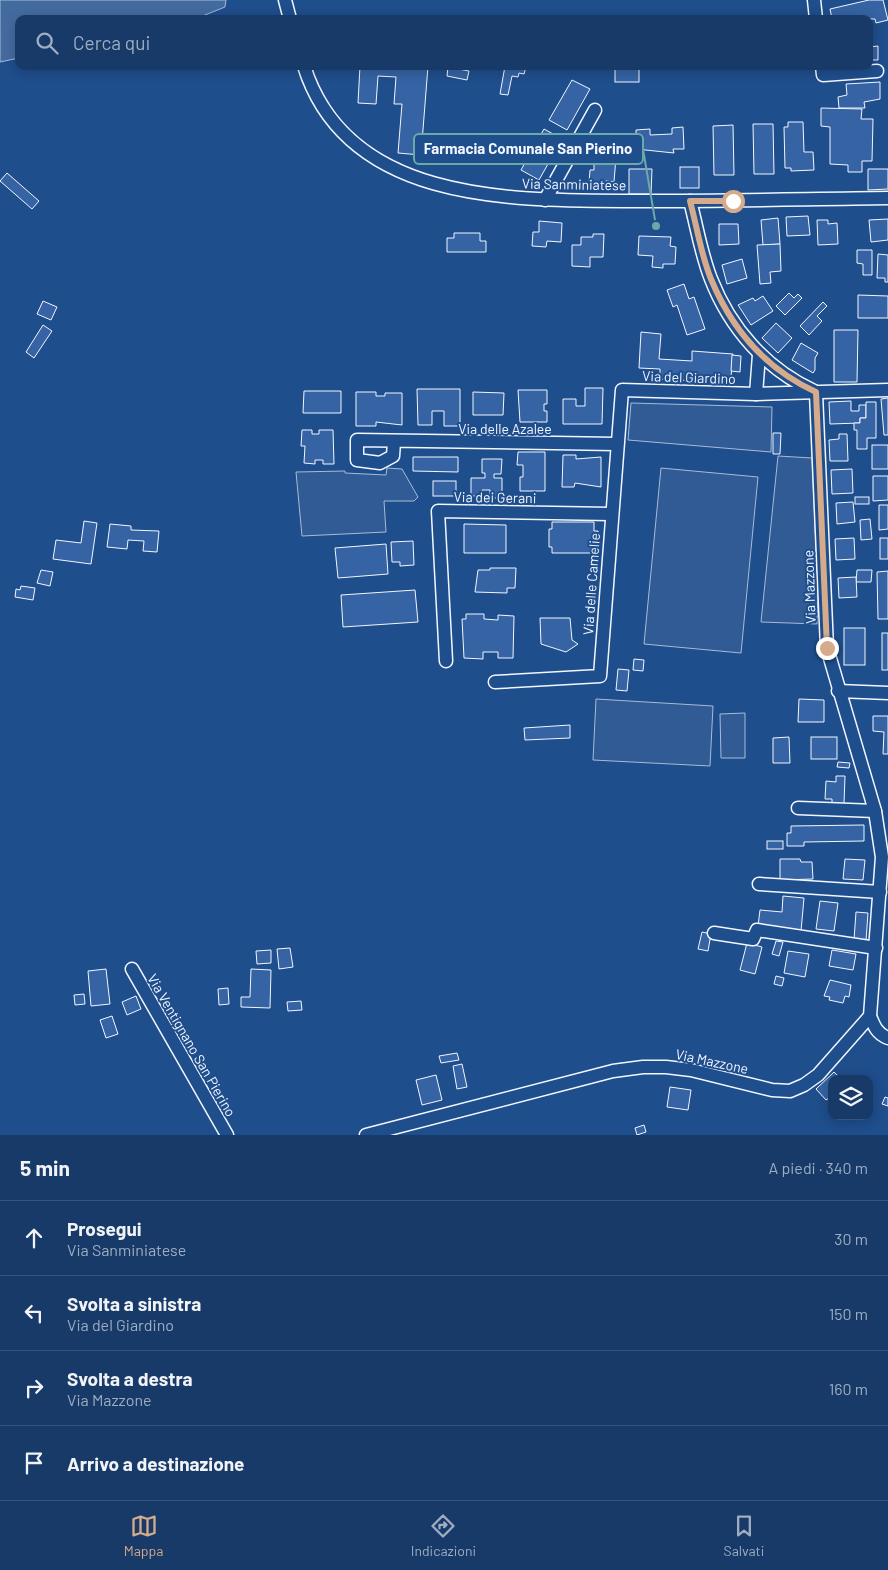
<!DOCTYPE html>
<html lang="it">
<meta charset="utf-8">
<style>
body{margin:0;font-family:Barlow,sans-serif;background:#20416f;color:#f1f3f6}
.controls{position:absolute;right:15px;bottom:15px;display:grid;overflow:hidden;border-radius:10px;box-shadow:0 2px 12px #0003}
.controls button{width:45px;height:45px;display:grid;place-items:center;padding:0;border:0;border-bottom:1px solid #36547d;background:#173a69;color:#f1f3f6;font:25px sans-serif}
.stop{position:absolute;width:15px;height:15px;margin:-11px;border:4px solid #d6ab8b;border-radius:50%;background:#fff}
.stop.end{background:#d6ab8b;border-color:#fff;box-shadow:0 1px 5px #0008}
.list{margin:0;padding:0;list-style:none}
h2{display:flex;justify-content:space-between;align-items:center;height:65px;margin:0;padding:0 20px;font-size:21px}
h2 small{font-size:16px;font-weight:400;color:#9eadc0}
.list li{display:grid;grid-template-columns:32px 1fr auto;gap:15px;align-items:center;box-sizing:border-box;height:75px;padding:0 20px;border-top:1px solid #36547d}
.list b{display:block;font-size:19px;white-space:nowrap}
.list p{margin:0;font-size:16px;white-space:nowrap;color:#9eadc0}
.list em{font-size:16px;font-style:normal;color:#9eadc0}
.icon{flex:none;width:28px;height:28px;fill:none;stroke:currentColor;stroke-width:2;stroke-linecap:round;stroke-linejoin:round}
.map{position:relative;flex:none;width:888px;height:1135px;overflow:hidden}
.search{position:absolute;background:#173a69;box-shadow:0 2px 12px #0003;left:15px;right:15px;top:15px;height:55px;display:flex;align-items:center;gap:12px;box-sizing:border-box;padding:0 18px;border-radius:10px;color:#9eadc0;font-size:19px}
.sheet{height:365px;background:#173a69}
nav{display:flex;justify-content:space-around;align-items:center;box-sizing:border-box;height:70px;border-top:1px solid #36547d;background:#173a69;font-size:14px;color:#9eadc0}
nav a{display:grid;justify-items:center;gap:2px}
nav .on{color:#d6ab8b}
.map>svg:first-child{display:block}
.green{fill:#305b95;stroke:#a8bbd7}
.water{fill:#446ba0;stroke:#a8bbd7}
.building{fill:#3563a3;stroke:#f2f6ff}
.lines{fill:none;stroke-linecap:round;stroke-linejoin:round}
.minor-casing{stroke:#f2f6ff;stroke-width:15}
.minor{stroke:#1f4e8c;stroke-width:12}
.route{stroke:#d6ab8b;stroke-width:6}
.labels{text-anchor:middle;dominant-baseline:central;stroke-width:4;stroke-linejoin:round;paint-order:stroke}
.street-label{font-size:14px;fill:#f2f6ff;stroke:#1f4e8c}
.leader{fill:none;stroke:#6aa9a8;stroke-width:2}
.callout-dot{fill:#6aa9a8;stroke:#1f4e8c;stroke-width:2}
.callout{fill:#1f4e8c;stroke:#6aa9a8;stroke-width:2}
.callout-label{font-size:15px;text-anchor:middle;font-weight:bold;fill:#f2f6ff}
</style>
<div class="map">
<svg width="888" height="1135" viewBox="0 0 888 1135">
<rect width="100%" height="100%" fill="#1f4e8c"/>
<g class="green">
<path d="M 631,403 L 772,407 L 771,452 L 628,440 Z"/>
<path d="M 778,456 L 812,458 L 818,591 L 817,624 L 761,622 Z"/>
<path d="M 387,468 L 402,469 L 418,497 L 414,501 L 384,501 L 386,532 L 302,536 L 296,472 L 345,471 L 345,473 L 386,475 Z"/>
<path d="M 661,468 L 758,477 L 741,653 L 644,644 Z"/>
<path d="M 596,699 L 713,706 L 710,766 L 593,760 Z"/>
<path d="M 745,713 L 745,758 L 721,758 L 720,714 Z"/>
</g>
<path class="water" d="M 0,0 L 226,0 L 225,7 L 195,19 L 19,19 L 19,58 L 0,62 Z"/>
<g class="building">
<path d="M 869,0 L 883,0 L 888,20 L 876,23 L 875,19 L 832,19 L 830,9 Z"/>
<path d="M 878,46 L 878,60 L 869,60 L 869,47 Z"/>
<path d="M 360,66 L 428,66 L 421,155 L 398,153 L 402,104 L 394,104 L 396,77 L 378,76 L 376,104 L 358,103 Z"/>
<path d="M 505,66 L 526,67 L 524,74 L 519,73 L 518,77 L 512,76 L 508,95 L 500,94 Z"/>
<rect x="615" y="66" width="24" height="16"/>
<path d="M 448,67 L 469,71 L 467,80 L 447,76 Z"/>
<path d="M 572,80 L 590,89 L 567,130 L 549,120 Z"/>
<path d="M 880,82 L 880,99 L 864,102 L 865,108 L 839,108 L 838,97 L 847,95 L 846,84 Z"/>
<path d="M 821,108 L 862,109 L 861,119 L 873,119 L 872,161 L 862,161 L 862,172 L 848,172 L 848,165 L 830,164 L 830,127 L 821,126 Z"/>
<path d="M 788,122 L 803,122 L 804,152 L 813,152 L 814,170 L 791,171 L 791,168 L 785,168 L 784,127 L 788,127 Z"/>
<path d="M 753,124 L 773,124 L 774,174 L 754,174 Z"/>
<path d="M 733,125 L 734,175 L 714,175 L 713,126 Z"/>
<path d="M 683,127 L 684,149 L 673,149 L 674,153 L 636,149 L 636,130 L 650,129 L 650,135 L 672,134 L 672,128 Z"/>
<path d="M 544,129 L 562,139 L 539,180 L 521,170 Z"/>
<path d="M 599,156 L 616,157 L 614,182 L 606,181 L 606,185 L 589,183 L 590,170 L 594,170 L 594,163 L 598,163 Z"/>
<rect x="680" y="167" width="19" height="21"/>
<path d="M 629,169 L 652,169 L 651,194 L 629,194 Z"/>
<path d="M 868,169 L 888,169 L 888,189 L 868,190 Z"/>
<path d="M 7,173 L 39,201 L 32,209 L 0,181 Z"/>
<path d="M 808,216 L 810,235 L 787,236 L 786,217 Z"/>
<path d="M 778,218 L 780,244 L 763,245 L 761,220 Z"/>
<path d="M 888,219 L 888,240 L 871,242 L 869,220 Z"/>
<path d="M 817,220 L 828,220 L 828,224 L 837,223 L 838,244 L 818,245 Z"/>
<path d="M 539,221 L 562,223 L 561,242 L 547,241 L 546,247 L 532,246 L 533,232 L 539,232 Z"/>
<path d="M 719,224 L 738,224 L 739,244 L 719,245 Z"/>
<path d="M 454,233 L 480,233 L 480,241 L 486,241 L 486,252 L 447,252 L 447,238 L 454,238 Z"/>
<path d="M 593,234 L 604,234 L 603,257 L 590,257 L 590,267 L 572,266 L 572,245 L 581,245 L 581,237 L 593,237 Z"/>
<path d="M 639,236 L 671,237 L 670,246 L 676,247 L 675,264 L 663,264 L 663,268 L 652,267 L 653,256 L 638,255 Z"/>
<path d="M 780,244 L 781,271 L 770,272 L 771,283 L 760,284 L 757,245 Z"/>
<path d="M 857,250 L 872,250 L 872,275 L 863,275 L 863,264 L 857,263 Z"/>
<path d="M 878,254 L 888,255 L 888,282 L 885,282 L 885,278 L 877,278 Z"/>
<path d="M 742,259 L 747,278 L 727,284 L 722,265 Z"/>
<path d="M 684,284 L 689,299 L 694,297 L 705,329 L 687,335 L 677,305 L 673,307 L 667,290 Z"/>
<path d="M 789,293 L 794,298 L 798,294 L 802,298 L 785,315 L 776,306 Z"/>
<path d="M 858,295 L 888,296 L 888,318 L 858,318 Z"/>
<path d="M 763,296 L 773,311 L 751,325 L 738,305 L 753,298 L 755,301 Z"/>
<path d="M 43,301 L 57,307 L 51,320 L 37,314 Z"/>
<path d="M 823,302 L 827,306 L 817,316 L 822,321 L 809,335 L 800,326 Z"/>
<path d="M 776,323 L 792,338 L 778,353 L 762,338 Z"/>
<path d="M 43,325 L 52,331 L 34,358 L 26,352 Z"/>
<path d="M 834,330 L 858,330 L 857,382 L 834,382 Z"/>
<path d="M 641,332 L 661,334 L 659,359 L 692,361 L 692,351 L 733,354 L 731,377 L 696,375 L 695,381 L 660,379 L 660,369 L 639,368 Z"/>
<path d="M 801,343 L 818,353 L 815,358 L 815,370 L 813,373 L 792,360 Z"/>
<path d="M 732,355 L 741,356 L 740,372 L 731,371 Z"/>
<path d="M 585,388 L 603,388 L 602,424 L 563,424 L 563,399 L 576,399 L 576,406 L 585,406 Z"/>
<path d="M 417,389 L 460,389 L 460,426 L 444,426 L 444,411 L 432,411 L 432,425 L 418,425 Z"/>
<path d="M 518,390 L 547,390 L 547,404 L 544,404 L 544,411 L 547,411 L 547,422 L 520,422 Z"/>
<path d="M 304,391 L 341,391 L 341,413 L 303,413 Z"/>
<path d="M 356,392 L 376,392 L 376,396 L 385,396 L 385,393 L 402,393 L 402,425 L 376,422 L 376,426 L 356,426 Z"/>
<path d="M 473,392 L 504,393 L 503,415 L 473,415 Z"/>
<path d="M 888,398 L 888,435 L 884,435 L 881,399 Z"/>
<path d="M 851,401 L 851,411 L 859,411 L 859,405 L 866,405 L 866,418 L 860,418 L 860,423 L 830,424 L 829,402 Z"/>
<path d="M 866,402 L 876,402 L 876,438 L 867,438 L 867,449 L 857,449 L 857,430 L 854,430 L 854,423 L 860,423 L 860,418 L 866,418 Z"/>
<path d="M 302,430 L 312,430 L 312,434 L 319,434 L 319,430 L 333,430 L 334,464 L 323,464 L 323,460 L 315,460 L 315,464 L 304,463 L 305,446 L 301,446 Z"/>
<path d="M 773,433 L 781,433 L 780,454 L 773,454 Z"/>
<path d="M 839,434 L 847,434 L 848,461 L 830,461 L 829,440 L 839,439 Z"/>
<rect x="872" y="445" width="16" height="24"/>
<path d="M 518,452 L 545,452 L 545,491 L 520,491 L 520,477 L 523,477 L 523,465 L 517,465 Z"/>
<path d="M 563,455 L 576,455 L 576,459 L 601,457 L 601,487 L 575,483 L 574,487 L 562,487 Z"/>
<path d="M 413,457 L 458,457 L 458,472 L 413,471 Z"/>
<path d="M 482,459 L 502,459 L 501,474 L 494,474 L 494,478 L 502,478 L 502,498 L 490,498 L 490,490 L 482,490 L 482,496 L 471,496 L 471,478 L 485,478 L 485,473 L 482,473 Z"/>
<path d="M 852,469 L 853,493 L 832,494 L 831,470 Z"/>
<path d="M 873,476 L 888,476 L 888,500 L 873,501 Z"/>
<rect x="433" y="481" width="23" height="15"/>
<rect x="855" y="497" width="14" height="7"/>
<path d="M 853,502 L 855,522 L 837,524 L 836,503 Z"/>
<path d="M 879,505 L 888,505 L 888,529 L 879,530 Z"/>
<path d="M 870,519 L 872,539 L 861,540 L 860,520 Z"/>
<path d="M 84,521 L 97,523 L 91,564 L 53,559 L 56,540 L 81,543 Z"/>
<path d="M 552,522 L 594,522 L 594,531 L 598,531 L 598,547 L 591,547 L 591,553 L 552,553 L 552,547 L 549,547 L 549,529 L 552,529 Z"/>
<path d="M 110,524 L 131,526 L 131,530 L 159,531 L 157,552 L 143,551 L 144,541 L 128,540 L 127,549 L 107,547 Z"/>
<path d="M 464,524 L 506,525 L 506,553 L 464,553 Z"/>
<path d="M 854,538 L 855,559 L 836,560 L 835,539 Z"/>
<rect x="880" y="538" width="8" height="21"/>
<path d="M 413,541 L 414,565 L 400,566 L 400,562 L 392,562 L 391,542 Z"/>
<path d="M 386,544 L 388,574 L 338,578 L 335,548 Z"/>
<path d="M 490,568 L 516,568 L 515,588 L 507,588 L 507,593 L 475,592 L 478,570 L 490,570 Z"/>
<path d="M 41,570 L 53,572 L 50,586 L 37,583 Z"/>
<path d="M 857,570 L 872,570 L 871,582 L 856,582 Z"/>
<path d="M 888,571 L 888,619 L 878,619 L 877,572 Z"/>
<path d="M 856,577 L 857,597 L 839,598 L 838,578 Z"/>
<path d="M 21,586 L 35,588 L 33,600 L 15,597 L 16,589 L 20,590 Z"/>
<path d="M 415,590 L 418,622 L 343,627 L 341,595 Z"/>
<path d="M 466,614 L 484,614 L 484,619 L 498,620 L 498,615 L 514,616 L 513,658 L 498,658 L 498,652 L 483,652 L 483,659 L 464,658 L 462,619 L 466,619 Z"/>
<path d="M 540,618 L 570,618 L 572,640 L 578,644 L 566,652 L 541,644 Z"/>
<rect x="844" y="628" width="21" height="37"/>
<rect x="882" y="633" width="6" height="37"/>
<path d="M 634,659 L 644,660 L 643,671 L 633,670 Z"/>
<path d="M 618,669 L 629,670 L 627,691 L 616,690 Z"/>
<path d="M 799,699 L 824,700 L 824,722 L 798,722 Z"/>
<path d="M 873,716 L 888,716 L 888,754 L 883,754 L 884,732 L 873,731 Z"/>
<path d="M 570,725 L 570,738 L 525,740 L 524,728 Z"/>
<path d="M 789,737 L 790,763 L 773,763 L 773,738 Z"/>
<rect x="811" y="737" width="26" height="22"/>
<path d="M 838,762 L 850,763 L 849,768 L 837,767 Z"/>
<path d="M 836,776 L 845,776 L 844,804 L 832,804 L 832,799 L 825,799 L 826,781 L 836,782 Z"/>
<path d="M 864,825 L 864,841 L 804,842 L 804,846 L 787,846 L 787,833 L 791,833 L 791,826 Z"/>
<rect x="767" y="841" width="16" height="8"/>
<path d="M 780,859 L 800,859 L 801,862 L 812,862 L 813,879 L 780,880 Z"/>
<path d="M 845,859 L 865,860 L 863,880 L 843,879 Z"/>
<path d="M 783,896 L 804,898 L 801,931 L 758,926 L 760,910 L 782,912 Z"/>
<path d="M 820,901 L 838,903 L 834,931 L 816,929 Z"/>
<path d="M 856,912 L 868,913 L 866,941 L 854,940 Z"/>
<path d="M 702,932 L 711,934 L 708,951 L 698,949 Z"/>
<path d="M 776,941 L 783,942 L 779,956 L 772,954 Z"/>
<path d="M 747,943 L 762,947 L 755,974 L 740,970 Z"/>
<path d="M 290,948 L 293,967 L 279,969 L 277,949 Z"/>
<path d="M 271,950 L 271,963 L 257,964 L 256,951 Z"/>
<path d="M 832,950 L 856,954 L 853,970 L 829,966 Z"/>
<path d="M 788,951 L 809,954 L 805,977 L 784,973 Z"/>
<path d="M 106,969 L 110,1004 L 91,1006 L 88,971 Z"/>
<path d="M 251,969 L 271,970 L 270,1008 L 241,1007 L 241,997 L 250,997 Z"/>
<path d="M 776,976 L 784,978 L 782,986 L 774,984 Z"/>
<path d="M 830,980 L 851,985 L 849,997 L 845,996 L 843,1003 L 829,1000 L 830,997 L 824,996 Z"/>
<path d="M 228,988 L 229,1004 L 219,1005 L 218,989 Z"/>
<path d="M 84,994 L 85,1004 L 75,1005 L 74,995 Z"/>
<path d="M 136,996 L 141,1009 L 127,1015 L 122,1002 Z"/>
<path d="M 301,1001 L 302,1010 L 288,1011 L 287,1002 Z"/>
<path d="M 112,1016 L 118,1034 L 106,1038 L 100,1020 Z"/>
<path d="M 457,1053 L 459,1060 L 441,1063 L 439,1056 Z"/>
<path d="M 462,1064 L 467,1087 L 457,1089 L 453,1066 Z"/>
<path d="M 834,1072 L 841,1079 L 832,1079 L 832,1096 L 826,1100 L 816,1089 Z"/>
<path d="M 436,1075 L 442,1100 L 422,1105 L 416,1080 Z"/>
<path d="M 670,1087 L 691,1090 L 688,1110 L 667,1107 Z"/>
<path d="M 885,1097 L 888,1098 L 888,1106 L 882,1104 Z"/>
<path d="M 644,1125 L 646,1132 L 637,1135 L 635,1128 Z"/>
</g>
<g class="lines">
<defs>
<g id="minor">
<path d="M 285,0 L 290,19"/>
<path d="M 814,0 L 816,19"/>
<path d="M 304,66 C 349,209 525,200 646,201 C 727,201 807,199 888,198"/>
<path d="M 822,66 L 823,75 L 877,71"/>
<path d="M 545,200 L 595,110"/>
<path d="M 690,201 C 697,227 701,254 711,279 C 730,328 766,369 814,391"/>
<path d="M 756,394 L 759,355"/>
<path d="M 394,442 L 393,456 L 380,463 L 357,460 L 357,440 L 616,444"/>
<path d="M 446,661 L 438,511 L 611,514"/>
<path d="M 495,682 L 600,676 L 622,390 L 756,394 L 888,390"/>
<path d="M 838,691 L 888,693"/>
<path d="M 798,808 L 875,811"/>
<path d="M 759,884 L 880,892"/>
<path d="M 714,933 L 753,939 L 757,930 L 876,948"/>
<path d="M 132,969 L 227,1135"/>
<path d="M 870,1016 C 874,1026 877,1034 888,1038"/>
<path d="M 366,1135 L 613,1071 L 643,1067 L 666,1067 L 691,1070 L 772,1090 L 790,1091 L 804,1085 L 818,1075 L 870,1016 L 882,857 L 875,811 L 827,648 L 816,393"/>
</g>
</defs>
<use href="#minor" class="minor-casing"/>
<use href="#minor" class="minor"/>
</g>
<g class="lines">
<path class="route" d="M 733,201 L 690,201 C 697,227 701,255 711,279 C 732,330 766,369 816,392 L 827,648"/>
</g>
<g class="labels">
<g class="street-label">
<text transform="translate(574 184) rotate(1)">Via Sanminiatese</text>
<text transform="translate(689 377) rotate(2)">Via del Giardino</text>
<text x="505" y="428">Via delle Azalee</text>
<text transform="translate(495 497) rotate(1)">Via dei Gerani</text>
<text transform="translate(591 584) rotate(-86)">Via delle Camelie</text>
<text transform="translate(809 587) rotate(-92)">Via Mazzone</text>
<text transform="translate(192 1045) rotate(60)">Via Ventignano San Pierino</text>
<text transform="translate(712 1061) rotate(12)">Via Mazzone</text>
</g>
</g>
<path class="leader" d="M656 226L643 149"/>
<circle class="callout-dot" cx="656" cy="226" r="5"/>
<rect class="callout" x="414" y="134" width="229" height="30" rx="5"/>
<g class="callout-label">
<text x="528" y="154">Farmacia Comunale San Pierino</text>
</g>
</svg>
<div class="controls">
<button><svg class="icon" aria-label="layers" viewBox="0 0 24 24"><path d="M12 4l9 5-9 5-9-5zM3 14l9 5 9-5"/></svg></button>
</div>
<div class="stop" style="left:733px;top:201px"></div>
<div class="stop end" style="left:827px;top:648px"></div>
<div class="search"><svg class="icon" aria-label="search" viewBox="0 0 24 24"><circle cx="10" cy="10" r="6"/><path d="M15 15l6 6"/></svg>Cerca qui</div>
</div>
<section class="sheet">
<h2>5 min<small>A piedi · 340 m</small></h2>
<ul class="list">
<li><svg class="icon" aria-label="ahead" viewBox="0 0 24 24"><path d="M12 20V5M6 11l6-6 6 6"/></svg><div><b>Prosegui</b><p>Via Sanminiatese</p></div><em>30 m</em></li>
<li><svg class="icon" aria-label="left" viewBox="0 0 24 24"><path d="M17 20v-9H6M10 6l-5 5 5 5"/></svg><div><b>Svolta a sinistra</b><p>Via del Giardino</p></div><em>150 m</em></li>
<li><svg class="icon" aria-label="right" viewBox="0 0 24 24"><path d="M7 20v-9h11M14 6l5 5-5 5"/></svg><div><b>Svolta a destra</b><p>Via Mazzone</p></div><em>160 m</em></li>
<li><svg class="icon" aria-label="arrive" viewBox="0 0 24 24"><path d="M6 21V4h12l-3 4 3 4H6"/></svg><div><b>Arrivo a destinazione</b></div></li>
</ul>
</section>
<nav>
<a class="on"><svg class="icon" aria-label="map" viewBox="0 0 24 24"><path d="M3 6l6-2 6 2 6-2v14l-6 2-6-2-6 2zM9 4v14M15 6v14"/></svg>Mappa</a>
<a><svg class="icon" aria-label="directions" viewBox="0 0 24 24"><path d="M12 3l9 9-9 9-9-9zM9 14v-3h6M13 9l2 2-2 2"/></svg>Indicazioni</a>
<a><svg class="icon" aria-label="saved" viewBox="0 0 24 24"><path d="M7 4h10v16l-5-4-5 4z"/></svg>Salvati</a>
</nav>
